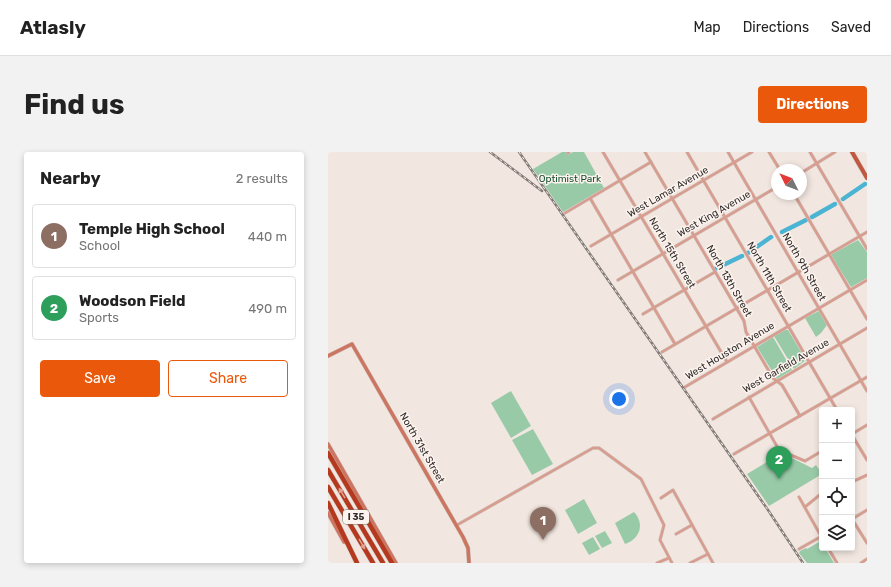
<!DOCTYPE html>
<meta charset="utf-8">
<style>
body{margin:0;font-family:Rubik,sans-serif;background:#f2f2f2;color:#222}
.controls{position:absolute;right:12px;bottom:12px;display:grid;overflow:hidden;border-radius:4px;box-shadow:0 2px 6px #0003}
.controls button{width:36px;height:36px;display:grid;place-items:center;padding:0;border:0;border-bottom:1px solid #e0e0e0;background:#fff;color:#222;font:20px sans-serif}
.compass{position:absolute;left:443px;top:12px;width:36px;height:36px;border-radius:50%;background:#fff;box-shadow:0 2px 6px #0003;rotate:312deg}
.you{position:absolute;left:291px;top:247px;width:14px;height:14px;margin:-10px;border:3px solid #fff;border-radius:50%;background:#1a73e8;box-shadow:0 0 0 6px #1a73e833}
.badge{display:grid;place-items:center;width:26px;height:26px;border-radius:50%;background:#ea580c;color:#fff;font-size:13px;font-weight:700}
.pin{position:absolute;translate:-50% -33px;filter:drop-shadow(0 1px 2px #0008)}
.pin::after{content:'';position:absolute;top:21px;width:14px;height:12px;background:inherit;clip-path:polygon(0 0,100% 0,50% 100%)}
.list{margin:0;padding:0;list-style:none}
h2{display:flex;justify-content:space-between;align-items:center;height:52px;margin:0;padding:0 16px;font-size:17px}
h2 small{font-size:13px;font-weight:400;color:#767676}
.list li{display:grid;grid-template-columns:26px 1fr auto;gap:12px;align-items:center;box-sizing:border-box;height:64px;margin:0 8px 8px;padding:0 8px;border:1px solid #e0e0e0;border-radius:4px}
.list b{display:block;font-size:15px;white-space:nowrap}
.list p{margin:0;font-size:13px;white-space:nowrap;color:#767676}
.list em{font-size:13px;font-style:normal;color:#767676}
.actions{display:flex;gap:8px;padding:12px 16px}
.actions a{flex:1;padding:9px 0;border:1px solid #ea580c;border-radius:4px;text-align:center;font-size:14px;color:#ea580c}
.actions .main{background:#ea580c;color:#fff}
.icon{flex:none;width:22px;height:22px;fill:none;stroke:currentColor;stroke-width:2;stroke-linecap:round;stroke-linejoin:round}
.map{position:relative;flex:none;width:539px;height:411px;overflow:hidden;border-radius:4px}
header{display:flex;align-items:center;gap:24px;box-sizing:border-box;height:56px;padding:0 20px;background:#fff;border-bottom:1px solid #e0e0e0}
header strong{font-size:19px}
nav{display:flex;gap:22px;margin-inline-start:auto;font-size:14px}
.intro{display:flex;align-items:center;justify-content:space-between;box-sizing:border-box;height:96px;padding:0 24px}
h1{margin:0;font-size:28px}
.button{padding:10px 18px;border-radius:4px;background:#ea580c;color:#fff;font-size:14px;font-weight:700}
main{display:flex;gap:24px;padding:0 24px}
aside{flex:1;background:#fff;border-radius:4px;box-shadow:0 2px 6px #0003}
.map>svg:first-child{display:block}
.green{fill:#98caa8}
.lines{fill:none;stroke-linecap:round;stroke-linejoin:round}
.river{stroke:#4ab4d2;stroke-width:4.5}
.street-casing{stroke:#cfc5bf;stroke-width:3.5}
.secondary-casing{stroke:#cfc5bf;stroke-width:4.5}
.primary-casing{stroke:#cfc5bf;stroke-width:5}
.highway-casing{stroke:#cfc5bf;stroke-width:5.5}
.street{stroke:#d89d8f;stroke-width:2.5}
.secondary{stroke:#cc7662;stroke-width:3.5}
.primary{stroke:#c05740;stroke-width:4}
.highway{stroke:#b5391e;stroke-width:4.5}
.rail-casing{stroke:#827b77;stroke-width:2.5}
.rail{stroke:#fdf4ef;stroke-width:1;stroke-dasharray:3;stroke-linecap:butt}
.oneway{fill:#dda091}
.labels{text-anchor:middle;dominant-baseline:central;stroke-width:3;stroke-linejoin:round;paint-order:stroke}
.shield{fill:#fdf4ef;stroke:#6e6865;stroke-width:1}
.shield-label{font-size:9px;font-weight:bold;fill:#302c2a}
.park-label{font-size:10px;fill:#154f2f;stroke:#fdf4ef}
.street-label{font-size:10px;fill:#302c2a;stroke:#fdf4ef}
</style>
<header>
<strong>Atlasly</strong>
<nav><a>Map</a><a>Directions</a><a>Saved</a></nav>
</header>
<div class="intro"><h1>Find us</h1><a class="button">Directions</a></div>
<main>
<aside>
<h2>Nearby<small>2 results</small></h2>
<ul class="list">
<li><span class="badge" style="background:#8d6e63">1</span><div><b>Temple High School</b><p>School</p></div><em>440 m</em></li>
<li><span class="badge" style="background:#2e9e5b">2</span><div><b>Woodson Field</b><p>Sports</p></div><em>490 m</em></li>
</ul>
<div class="actions"><a class="main">Save</a><a>Share</a></div>
</aside>
<div class="map">
<svg width="539" height="411" viewBox="0 0 539 411">
<rect width="100%" height="100%" fill="#f2e7e0"/>
<g class="green">
<path d="M 234,0 L 240,0 L 241,2 L 245,0 L 256,0 L 276,36 L 235,60 L 205,17 Z"/>
<path d="M 530,88 L 539,100 L 539,126 L 523,135 L 504,105 L 504,102 Z"/>
<path d="M 491,159 L 499,173 L 493,181 L 488,185 L 477,166 Z"/>
<path d="M 457,178 L 460,178 L 478,208 L 466,217 L 446,184 Z"/>
<path d="M 445,185 L 464,218 L 449,227 L 429,195 Z"/>
<path d="M 183,239 L 203,274 L 183,286 L 163,251 Z"/>
<path d="M 205,277 L 225,312 L 204,323 L 184,288 Z"/>
<path d="M 454,301 L 484,316 L 488,313 L 494,322 L 441,354 L 419,322 Z"/>
<path d="M 256,347 L 269,371 L 250,382 L 237,358 Z"/>
<path d="M 306,360 C 317,372 312,387 297,392 L 287,371 Z"/>
<path d="M 277,379 L 284,391 L 274,396 L 267,384 Z"/>
<path d="M 265,385 L 272,397 L 261,403 L 254,391 Z"/>
<path d="M 490,388 L 492,388 L 494,396 L 497,396 L 506,411 L 479,411 L 471,401 L 472,399 L 478,396 L 479,397 L 491,390 Z"/>
</g>
<g class="lines">
<g class="river">
<path d="M 515,47 L 537,32"/>
<path d="M 484,65 L 507,52"/>
<path d="M 454,80 L 478,68"/>
<path d="M 420,101 L 443,85"/>
<path d="M 387,117 L 414,104"/>
</g>
<defs>
<g id="street">
<path d="M 275,0 L 399,210"/>
<path d="M 317,0 L 416,169 L 418,180 L 445,226 L 454,233 L 472,264"/>
<path d="M 359,0 L 509,258"/>
<path d="M 400,0 L 539,239"/>
<path d="M 441,0 L 452,18"/>
<path d="M 482,0 L 539,97"/>
<path d="M 240,1 L 241,0"/>
<path d="M 473,21 L 507,0"/>
<path d="M 466,42 L 539,167"/>
<path d="M 262,46 L 347,192"/>
<path d="M 237,61 L 323,10"/>
<path d="M 263,94 L 424,0"/>
<path d="M 290,128 L 449,35"/>
<path d="M 315,162 L 387,120"/>
<path d="M 334,200 L 539,80"/>
<path d="M 357,235 L 539,128"/>
<path d="M 421,245 L 451,298 L 477,309 L 494,299"/>
<path d="M 385,267 L 539,176"/>
<path d="M 524,282 L 539,273"/>
<path d="M 524,283 L 539,308"/>
<path d="M 406,302 L 539,225"/>
<path d="M 524,330 L 539,323"/>
<path d="M 471,345 L 494,386"/>
<path d="M 333,346 L 345,338 L 385,411"/>
<path d="M 477,355 L 494,341"/>
<path d="M 539,358 L 524,367 L 539,391"/>
<path d="M 129,373 L 265,296 L 271,296 L 313,327 L 336,373 L 332,388 L 344,411"/>
<path d="M 348,382 L 364,373"/>
<path d="M 500,396 L 509,411"/>
<path d="M 471,397 L 494,384"/>
<path d="M 329,411 L 341,406"/>
<path d="M 362,411 L 380,402"/>
<path d="M 533,411 L 539,407"/>
</g>
<g id="secondary">
<path d="M 0,204 L 24,192 L 135,385 L 140,396 L 141,411"/>
<path d="M 0,292 L 68,411"/>
<path d="M 0,361 L 16,390"/>
</g>
<path id="primary" d="M 524,0 L 539,26"/>
<g id="highway">
<path d="M 0,301 L 64,411"/>
<path d="M 0,318 L 55,411"/>
<path d="M 0,335 L 45,411"/>
<path d="M 0,351 L 29,411"/>
</g>
</defs>
<use href="#street" class="street-casing"/>
<use href="#secondary" class="secondary-casing"/>
<use href="#primary" class="primary-casing"/>
<use href="#highway" class="highway-casing"/>
<use href="#street" class="street"/>
<use href="#secondary" class="secondary"/>
<use href="#primary" class="primary"/>
<use href="#highway" class="highway"/>
<defs>
<g id="rail">
<path d="M 162,0 L 214,39"/>
<path d="M 191,0 L 440,358 L 475,411"/>
</g>
</defs>
<use href="#rail" class="rail-casing"/>
<use href="#rail" class="rail"/>
</g>
<defs><path id="oneway-solid" d="M-6-.8H1V-3.2L6.5 0L1 3.2V.8H-6Z"/></defs>
<g class="oneway">
<use href="#oneway-solid" transform="translate(14 341) rotate(-121)"/>
<use href="#oneway-solid" transform="translate(34 392) rotate(60)"/>
</g>
<g class="labels">
<rect class="shield" x="15" y="358" width="26" height="14" rx="3"/>
<g class="shield-label">
<text x="28" y="365">I 35</text>
</g>
<g class="park-label">
<text x="242" y="27">Optimist Park</text>
</g>
<g class="street-label">
<text transform="translate(340 40) rotate(-30)">West Lamar Avenue</text>
<text transform="translate(386 62) rotate(-30)">West King Avenue</text>
<text transform="translate(344 101) rotate(59)">North 15th Street</text>
<text transform="translate(476 115) rotate(60)">North 9th Street</text>
<text transform="translate(441 125) rotate(60)">North 11th Street</text>
<text transform="translate(401 129) rotate(60)">North 13th Street</text>
<text transform="translate(402 199) rotate(-31)">West Houston Avenue</text>
<text transform="translate(458 214) rotate(-30)">West Garfield Avenue</text>
<text transform="translate(94 296) rotate(60)">North 31st Street</text>
</g>
</g>
</svg>
<div class="controls">
<button>+</button>
<button>−</button>
<button><svg class="icon" aria-label="locate" viewBox="0 0 24 24"><circle cx="12" cy="12" r="6"/><path d="M12 2v4M12 18v4M2 12h4M18 12h4"/></svg></button>
<button><svg class="icon" aria-label="layers" viewBox="0 0 24 24"><path d="M12 4l9 5-9 5-9-5zM3 14l9 5 9-5"/></svg></button>
</div>
<svg class="compass" viewBox="-18 -18 36 36"><path d="M0-13l5 13h-10z" fill="#e53935"/><path d="M0 13l5-13h-10z" fill="#767676"/></svg>
<div class="you"></div>
<div class="pin badge" style="left:215px;top:388px;background:#8d6e63">1</div>
<div class="pin badge" style="left:451px;top:327px;background:#2e9e5b">2</div>
</div>
</main>
